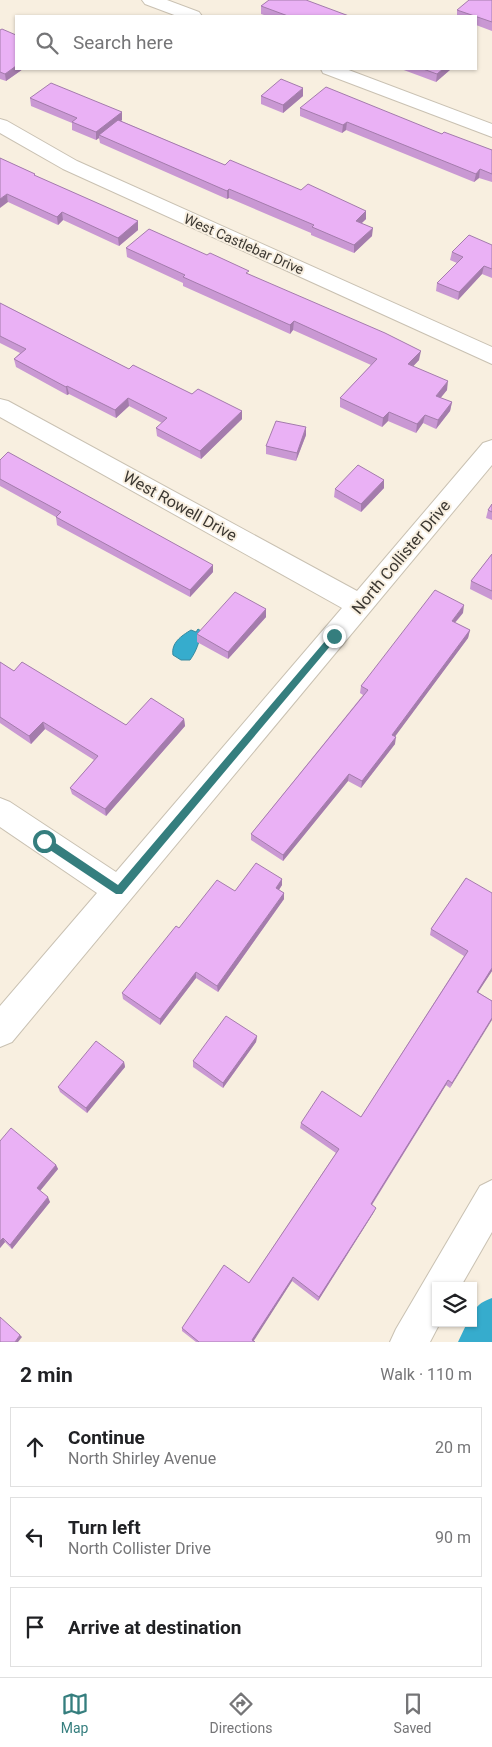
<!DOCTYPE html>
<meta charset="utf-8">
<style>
body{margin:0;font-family:Roboto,sans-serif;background:#f2f2f2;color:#202124}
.controls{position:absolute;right:15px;bottom:15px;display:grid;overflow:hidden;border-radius:0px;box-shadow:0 1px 4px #0004}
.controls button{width:45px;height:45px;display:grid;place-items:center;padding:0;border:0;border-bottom:1px solid #e0e0e0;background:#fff;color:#202124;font:25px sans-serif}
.stop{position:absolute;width:15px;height:15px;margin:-11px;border:4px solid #357e7e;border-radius:50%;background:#fff}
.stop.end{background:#357e7e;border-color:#fff;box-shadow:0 1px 5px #0008}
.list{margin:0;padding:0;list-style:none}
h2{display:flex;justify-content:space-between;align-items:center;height:65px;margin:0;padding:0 20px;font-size:21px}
h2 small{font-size:16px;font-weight:400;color:#757577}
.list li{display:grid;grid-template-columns:32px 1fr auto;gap:15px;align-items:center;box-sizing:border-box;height:80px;margin:0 10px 10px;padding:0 10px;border:1px solid #e0e0e0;border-radius:0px}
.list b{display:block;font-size:19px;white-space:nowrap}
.list p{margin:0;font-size:16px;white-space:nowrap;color:#757577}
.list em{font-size:16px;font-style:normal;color:#757577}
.icon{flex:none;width:28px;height:28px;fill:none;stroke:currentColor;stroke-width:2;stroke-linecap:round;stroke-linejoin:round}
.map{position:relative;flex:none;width:492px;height:1342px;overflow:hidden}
.search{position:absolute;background:#fff;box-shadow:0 1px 4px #0004;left:15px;right:15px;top:15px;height:55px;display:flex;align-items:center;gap:12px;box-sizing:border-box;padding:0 18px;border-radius:0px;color:#757577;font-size:19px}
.sheet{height:335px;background:#fff}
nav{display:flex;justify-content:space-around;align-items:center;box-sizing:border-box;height:70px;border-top:1px solid #e0e0e0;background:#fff;font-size:14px;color:#757577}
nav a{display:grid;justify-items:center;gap:2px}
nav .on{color:#357e7e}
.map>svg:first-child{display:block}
.water{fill:#36accd;stroke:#38899e}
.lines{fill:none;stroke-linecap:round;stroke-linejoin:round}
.canal{fill:#36accd;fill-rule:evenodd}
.minor-casing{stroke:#c9c1b2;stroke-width:2}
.minor{fill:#fff;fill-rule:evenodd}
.wall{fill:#c998d3}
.shaded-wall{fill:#a47cac}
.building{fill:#eab1f5;stroke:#a47cac}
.route{fill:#357e7e}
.labels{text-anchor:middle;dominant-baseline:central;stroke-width:4;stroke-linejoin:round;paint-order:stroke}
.far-street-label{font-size:14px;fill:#3c3832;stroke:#f8efe0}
.street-label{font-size:16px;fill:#3c3832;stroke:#f8efe0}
</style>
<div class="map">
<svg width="492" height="1342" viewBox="0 0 492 1342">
<rect width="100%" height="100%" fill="#f8efe0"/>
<path class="water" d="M 198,629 L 201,631 C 200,641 196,652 190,660 L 181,660 L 173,655 C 171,643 181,636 191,630 L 196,632 Z"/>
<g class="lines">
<path class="canal" d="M 492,1298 L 492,1342 L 458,1342 L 467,1323 L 473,1323 C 473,1308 478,1303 492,1298 Z"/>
<defs>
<g id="minor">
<path d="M 142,0 L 167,0 L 199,12 L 202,16 L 177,16 L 145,4 Z"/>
<path d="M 321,69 L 346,69 L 492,124 L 492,137 L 323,73 Z"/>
<path d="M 0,119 L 7,121 L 77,161 L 492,347 L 492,364 L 63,169 L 0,133 Z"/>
<path d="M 0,399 L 8,401 L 357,591 L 483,443 L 492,440 L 492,465 L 12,1042 L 0,1047 L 0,1006 L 97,893 L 0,827 L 0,798 L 10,802 L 116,872 L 342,608 L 0,417 Z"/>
<path d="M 492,1180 L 492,1232 L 461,1286 L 436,1286 L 436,1323 L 440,1323 L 430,1342 L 390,1342 L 396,1329 L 480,1186 Z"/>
</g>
</defs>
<use href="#minor" class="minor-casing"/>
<use href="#minor" class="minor"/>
</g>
<g class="wall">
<path d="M 492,0 L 492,33 L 492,31 L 476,25 L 476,16 L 457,16 L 457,10 Z"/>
<path d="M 261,6 L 349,16 L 267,16 L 261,14 Z"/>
<path d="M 0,30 L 16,69 L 23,69 L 6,81 L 0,79 Z"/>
<path d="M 401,69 L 451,69 L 436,82 Z"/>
<path d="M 261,96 L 303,96 L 283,113 L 261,104 Z"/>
<path d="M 30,98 L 122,112 L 122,120 L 121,121 L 225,165 L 366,219 L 362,223 L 372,236 L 354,253 L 311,235 L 311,233 L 229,198 L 227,199 L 100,143 L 99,138 L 96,140 L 72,130 L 72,123 L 31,106 Z"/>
<path d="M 300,108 L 442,134 L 492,150 L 492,182 L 479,178 L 474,182 L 346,130 L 342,133 L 300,116 Z"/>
<path d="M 0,158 L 35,174 L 35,176 L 138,221 L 138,230 L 119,246 L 63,220 L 58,225 L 8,202 Z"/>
<path d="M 492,245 L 492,278 L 482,274 L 458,300 L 436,291 L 437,283 L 457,263 L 450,260 L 452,252 Z"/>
<path d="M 126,248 L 249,275 L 419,360 L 413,366 L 447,390 L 440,398 L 452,402 L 450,411 L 436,429 L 423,423 L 416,433 L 388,421 L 382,427 L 340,407 L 340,398 L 371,365 L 293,330 L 290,334 L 183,286 L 183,283 L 127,257 Z"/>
<path d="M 0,303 L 129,369 L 192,394 L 242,411 L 242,419 L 201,459 L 157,436 L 156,428 L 162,423 L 129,406 L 116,418 L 69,394 L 67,395 L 16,367 L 14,359 L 20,353 L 0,343 Z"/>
<path d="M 306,435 L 296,461 L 266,454 L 266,446 Z"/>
<path d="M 0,460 L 213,572 L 190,597 L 57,525 L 56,517 L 0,486 Z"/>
<path d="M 384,488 L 361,512 L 334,497 L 335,489 Z"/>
<path d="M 492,504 L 492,520 L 486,518 L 488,510 Z"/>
<path d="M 492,554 L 492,600 L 470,589 L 471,581 Z"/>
<path d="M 266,609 L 266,617 L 228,659 L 197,642 L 197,634 Z"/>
<path d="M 463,613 L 455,623 L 470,630 L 468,638 L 395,736 L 395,744 L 361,788 L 348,781 L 283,861 L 251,840 L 251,834 L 363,695 L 360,693 L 361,686 Z"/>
<path d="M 0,662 L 14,671 L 126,725 L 184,719 L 185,726 L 106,816 L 72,794 L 70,788 L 94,760 L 45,729 L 31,744 L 0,723 Z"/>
<path d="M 466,878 L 492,971 L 478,992 L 492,1001 L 450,1088 L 446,1085 L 372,1205 L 374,1212 L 318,1301 L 292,1281 L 253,1341 L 255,1342 L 196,1342 L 182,1331 L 182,1328 L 249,1283 L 336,1153 L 300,1128 L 301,1123 L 361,1117 L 464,956 L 430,935 L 431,929 Z"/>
<path d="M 282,879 L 282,885 L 279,890 L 284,893 L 284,899 L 218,992 L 196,978 L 160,1025 L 123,999 L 122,993 L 179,928 L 235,891 Z"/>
<path d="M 257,1036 L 256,1042 L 223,1088 L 193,1067 L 193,1061 Z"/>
<path d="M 124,1062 L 125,1067 L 87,1113 L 60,1092 L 58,1087 Z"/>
<path d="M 0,1141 L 56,1165 L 58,1169 L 40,1191 L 50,1202 L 12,1249 L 5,1242 L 0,1248 Z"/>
</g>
<g class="shaded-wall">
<path d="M 16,66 L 16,69 L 23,69 L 6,81 L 5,74 Z"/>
<path d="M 443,69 L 451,69 L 436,82 L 437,74 Z"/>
<path d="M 303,88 L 303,96 L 283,113 L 283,105 Z"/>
<path d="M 122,112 L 122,120 L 102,136 L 99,135 L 99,138 L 96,140 L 96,132 Z"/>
<path d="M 347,122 L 346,130 L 342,133 L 343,125 Z"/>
<path d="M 480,169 L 479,178 L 474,182 L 476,174 Z"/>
<path d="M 229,189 L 229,198 L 227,199 L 227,191 Z"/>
<path d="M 7,194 L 8,202 L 0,208 L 0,199 Z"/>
<path d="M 366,211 L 366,219 L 355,229 L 356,221 Z"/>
<path d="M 62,212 L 63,220 L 58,225 L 57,217 Z"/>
<path d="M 138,221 L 138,230 L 119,246 L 118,238 Z"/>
<path d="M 373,228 L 372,236 L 354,253 L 354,245 Z"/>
<path d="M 484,266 L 482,274 L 458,300 L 459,292 Z"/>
<path d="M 294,321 L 293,330 L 290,334 L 290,325 Z"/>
<path d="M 421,351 L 419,360 L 407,373 L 408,364 Z"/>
<path d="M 448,381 L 447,390 L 435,405 L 436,396 Z"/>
<path d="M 67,386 L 69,394 L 67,395 L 66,387 Z"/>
<path d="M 128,398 L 129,406 L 116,418 L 115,410 Z"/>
<path d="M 452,402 L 450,411 L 436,429 L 438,420 Z"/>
<path d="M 242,411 L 242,419 L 201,459 L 200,451 Z"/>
<path d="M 389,412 L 388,421 L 382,427 L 383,418 Z"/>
<path d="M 425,415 L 423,423 L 416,433 L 417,424 Z"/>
<path d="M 306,427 L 306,435 L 296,461 L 297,453 Z"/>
<path d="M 384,480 L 384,488 L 361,512 L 361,504 Z"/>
<path d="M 213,565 L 213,572 L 190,597 L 190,590 Z"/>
<path d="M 464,605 L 463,613 L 450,628 L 452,621 Z"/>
<path d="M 266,609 L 266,617 L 228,659 L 228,652 Z"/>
<path d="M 470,630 L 468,638 L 391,742 L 392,735 Z"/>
<path d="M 184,719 L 185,726 L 106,816 L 105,809 Z"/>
<path d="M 43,722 L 45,729 L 31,744 L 29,736 Z"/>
<path d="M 396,737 L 395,744 L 361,788 L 362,781 Z"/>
<path d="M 349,774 L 348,781 L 283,861 L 283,855 Z"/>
<path d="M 282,879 L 282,885 L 276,894 L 276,888 Z"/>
<path d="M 284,893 L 284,899 L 218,992 L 217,986 Z"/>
<path d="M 492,968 L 492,971 L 475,997 L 477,992 Z"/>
<path d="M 196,972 L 196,978 L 160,1025 L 160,1019 Z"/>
<path d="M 492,1018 L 492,1020 L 450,1088 L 452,1083 Z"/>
<path d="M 257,1036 L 256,1042 L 223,1088 L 223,1083 Z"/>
<path d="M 124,1062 L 125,1067 L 87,1113 L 86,1108 Z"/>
<path d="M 448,1080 L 446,1085 L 369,1209 L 371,1204 Z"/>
<path d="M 56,1165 L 58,1169 L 39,1192 L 37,1188 Z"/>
<path d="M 48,1197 L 50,1202 L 12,1249 L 10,1245 Z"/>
<path d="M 376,1208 L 374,1212 L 318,1301 L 319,1297 Z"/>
<path d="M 3,1238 L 5,1242 L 0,1248 L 0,1241 Z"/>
<path d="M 293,1277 L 292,1281 L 253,1342 L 252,1340 Z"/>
<path d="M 20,1335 L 22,1337 L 18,1342 L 15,1342 Z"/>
</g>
<g class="building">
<path d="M 269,0 L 306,0 L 349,16 L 288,16 L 261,6 Z"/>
<path d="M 469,0 L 492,0 L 492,22 L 457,10 Z"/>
<path d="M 2,29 L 16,35 L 16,66 L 5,74 L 0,72 L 0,30 Z"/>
<path d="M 423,69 L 443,69 L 437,74 Z"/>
<path d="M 281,79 L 303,88 L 283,105 L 261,96 Z"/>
<path d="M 51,83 L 122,112 L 96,132 L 72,122 L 77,118 L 30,98 Z"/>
<path d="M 326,87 L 442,134 L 444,132 L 492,150 L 492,174 L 480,169 L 476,174 L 347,122 L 343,125 L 300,108 Z"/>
<path d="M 118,120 L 225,165 L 230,160 L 301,190 L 308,184 L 366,211 L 356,221 L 373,228 L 354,245 L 312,227 L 314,225 L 229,189 L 227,191 L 99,135 Z"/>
<path d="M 0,158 L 35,174 L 34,175 L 138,221 L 118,238 L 62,212 L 57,217 L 7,194 L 0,199 Z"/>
<path d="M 149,229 L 207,255 L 210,253 L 249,271 L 246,273 L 385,333 L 421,351 L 408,364 L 448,381 L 436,396 L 452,402 L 438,420 L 425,415 L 417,424 L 389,412 L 383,418 L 340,398 L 377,359 L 294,321 L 290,325 L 183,277 L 185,275 L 126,248 Z"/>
<path d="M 469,235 L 492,245 L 492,269 L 484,266 L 459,292 L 437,283 L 463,257 L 452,252 Z"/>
<path d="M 0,303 L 129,369 L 133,365 L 192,394 L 198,389 L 242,411 L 200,451 L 156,428 L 167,418 L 128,398 L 115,410 L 67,386 L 66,387 L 14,359 L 26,349 L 0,336 Z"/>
<path d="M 276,421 L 306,427 L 297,453 L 266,446 Z"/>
<path d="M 8,452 L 213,565 L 190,590 L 56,517 L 61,512 L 0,479 L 0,460 Z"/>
<path d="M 358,465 L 384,480 L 361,504 L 335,489 Z"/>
<path d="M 492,504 L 492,512 L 488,510 Z"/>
<path d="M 492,554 L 492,591 L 471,581 Z"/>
<path d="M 435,590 L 464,605 L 452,621 L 470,630 L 392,735 L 396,737 L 362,781 L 349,774 L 283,855 L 251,834 L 368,690 L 361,686 Z"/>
<path d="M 235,592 L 266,609 L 228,652 L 197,634 Z"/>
<path d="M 0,662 L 14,671 L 22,662 L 126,725 L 151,698 L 184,719 L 105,809 L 70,788 L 98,756 L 43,722 L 29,736 L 0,717 Z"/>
<path d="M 256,863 L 282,879 L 276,888 L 284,893 L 217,986 L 196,972 L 160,1019 L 122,993 L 176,926 L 179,928 L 217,880 L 235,891 Z"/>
<path d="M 466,878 L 492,893 L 492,968 L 477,992 L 492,1001 L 492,1018 L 452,1083 L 448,1080 L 371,1204 L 376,1208 L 319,1297 L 293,1277 L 252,1340 L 255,1342 L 199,1342 L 182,1328 L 224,1265 L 249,1283 L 339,1149 L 301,1123 L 322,1091 L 361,1117 L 468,951 L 431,929 Z"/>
<path d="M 226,1016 L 257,1036 L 223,1083 L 193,1061 Z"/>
<path d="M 96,1041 L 124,1062 L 86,1108 L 58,1087 Z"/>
<path d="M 11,1128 L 56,1165 L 37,1188 L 48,1197 L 10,1245 L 3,1238 L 0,1241 L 0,1141 Z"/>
<path d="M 0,1317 L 20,1335 L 15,1342 L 0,1342 Z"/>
</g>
<path class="route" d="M 334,632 L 337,633 L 337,638 L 122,894 L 116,894 L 41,844 L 41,838 L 48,838 L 118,885 L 332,633 Z"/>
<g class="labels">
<g class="far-street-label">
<text transform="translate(244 244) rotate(24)">West Castlebar Drive</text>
</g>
<g class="street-label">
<text transform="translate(180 506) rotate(29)">West Rowell Drive</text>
<text transform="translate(401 557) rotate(-50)">North Collister Drive</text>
</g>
</g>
</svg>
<div class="controls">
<button><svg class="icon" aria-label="layers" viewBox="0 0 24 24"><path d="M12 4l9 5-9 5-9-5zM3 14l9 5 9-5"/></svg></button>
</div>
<div class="stop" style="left:44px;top:841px"></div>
<div class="stop end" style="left:334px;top:636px"></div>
<div class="search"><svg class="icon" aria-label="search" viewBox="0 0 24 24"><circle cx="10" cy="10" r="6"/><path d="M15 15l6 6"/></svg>Search here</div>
</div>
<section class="sheet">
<h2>2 min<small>Walk · 110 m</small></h2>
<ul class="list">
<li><svg class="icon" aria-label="ahead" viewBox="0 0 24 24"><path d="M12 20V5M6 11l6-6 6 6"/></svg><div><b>Continue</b><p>North Shirley Avenue</p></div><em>20 m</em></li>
<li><svg class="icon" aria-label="left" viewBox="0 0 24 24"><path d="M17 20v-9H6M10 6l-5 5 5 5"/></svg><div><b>Turn left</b><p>North Collister Drive</p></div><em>90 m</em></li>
<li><svg class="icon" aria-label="arrive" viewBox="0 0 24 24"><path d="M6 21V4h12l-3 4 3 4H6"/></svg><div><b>Arrive at destination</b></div></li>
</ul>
</section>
<nav>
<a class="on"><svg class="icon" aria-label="map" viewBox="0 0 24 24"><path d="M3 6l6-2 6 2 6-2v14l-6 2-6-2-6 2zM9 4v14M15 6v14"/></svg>Map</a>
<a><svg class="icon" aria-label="directions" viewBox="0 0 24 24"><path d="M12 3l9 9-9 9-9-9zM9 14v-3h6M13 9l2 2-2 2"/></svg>Directions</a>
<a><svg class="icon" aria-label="saved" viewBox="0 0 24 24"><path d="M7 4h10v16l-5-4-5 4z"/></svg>Saved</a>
</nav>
